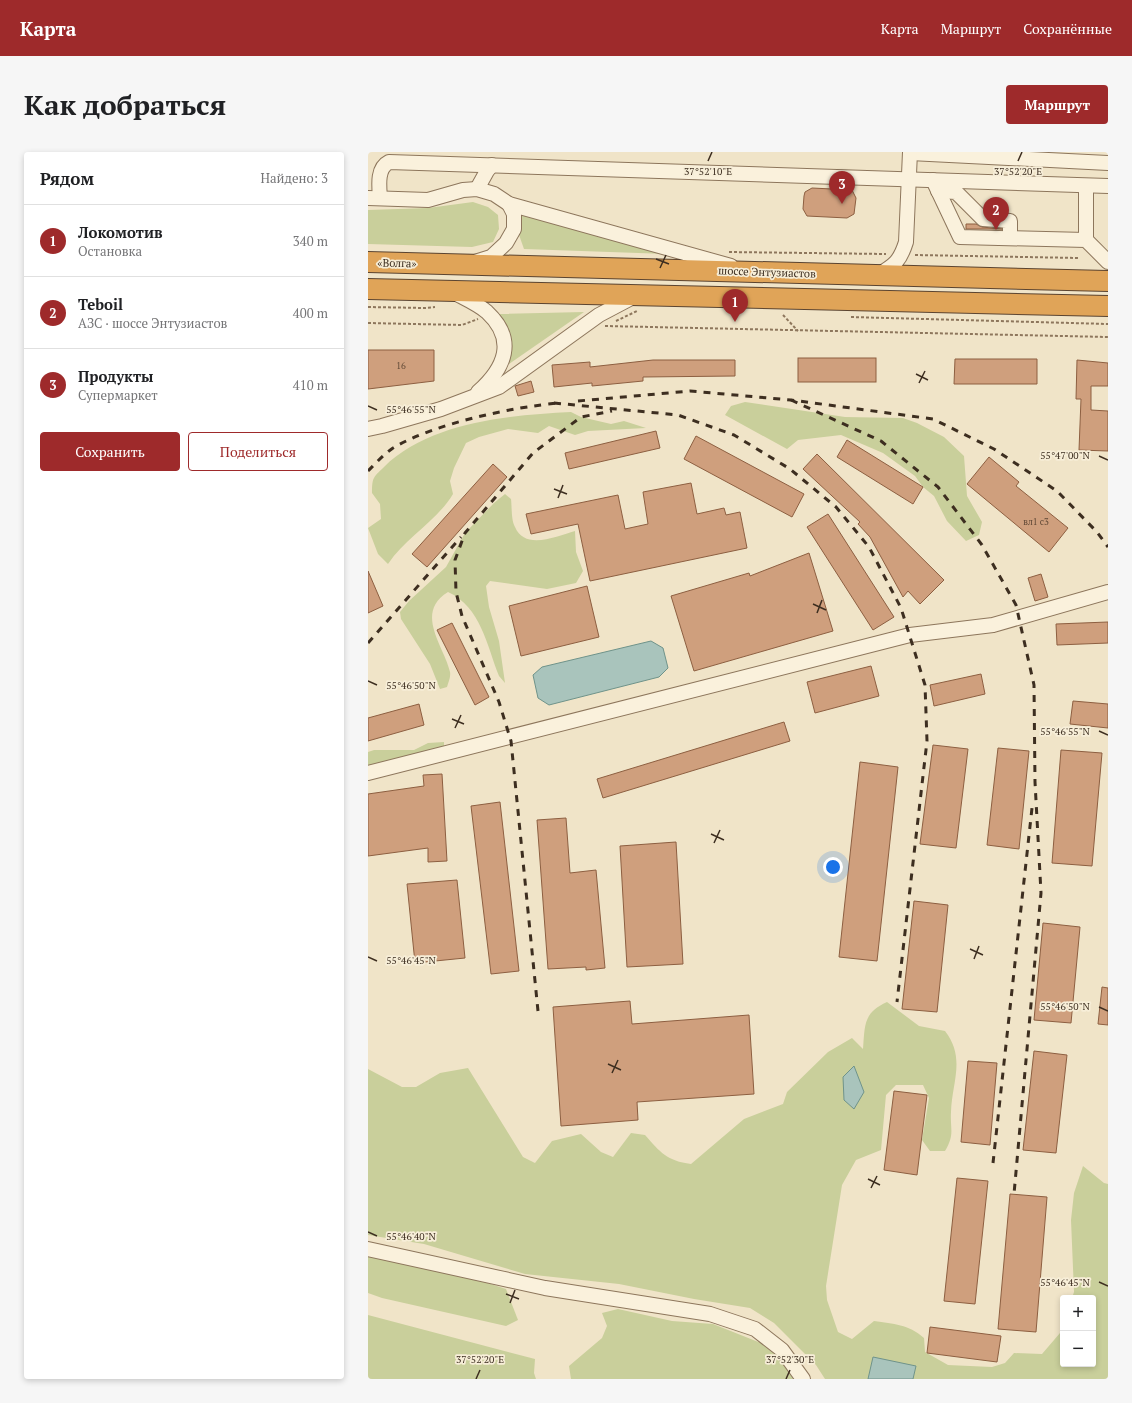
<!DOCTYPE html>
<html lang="ru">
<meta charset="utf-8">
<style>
body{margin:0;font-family:"PT Serif",serif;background:#f6f6f6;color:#202124}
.controls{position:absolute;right:12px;bottom:12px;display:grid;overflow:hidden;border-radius:4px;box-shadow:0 2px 6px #0003}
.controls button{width:36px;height:36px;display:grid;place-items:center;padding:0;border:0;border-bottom:1px solid #e0e0e0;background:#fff;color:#202124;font:20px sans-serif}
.you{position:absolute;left:465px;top:715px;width:14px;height:14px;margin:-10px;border:3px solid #fff;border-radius:50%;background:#1a73e8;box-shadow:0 0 0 6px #1a73e833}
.badge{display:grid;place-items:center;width:26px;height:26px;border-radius:50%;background:#9e2a2b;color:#fff;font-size:13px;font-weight:700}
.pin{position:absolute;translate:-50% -33px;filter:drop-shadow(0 1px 2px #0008)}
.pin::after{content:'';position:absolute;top:21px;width:14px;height:12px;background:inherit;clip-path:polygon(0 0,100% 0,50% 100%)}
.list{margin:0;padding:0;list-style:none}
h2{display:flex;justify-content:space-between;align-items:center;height:52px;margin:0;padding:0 16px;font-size:17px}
h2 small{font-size:13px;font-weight:400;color:#757577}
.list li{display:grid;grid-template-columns:26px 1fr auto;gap:12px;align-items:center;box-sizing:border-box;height:72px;padding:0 16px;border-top:1px solid #e0e0e0}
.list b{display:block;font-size:15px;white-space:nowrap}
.list p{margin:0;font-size:13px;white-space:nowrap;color:#757577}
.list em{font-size:13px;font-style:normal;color:#757577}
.actions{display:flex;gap:8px;padding:12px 16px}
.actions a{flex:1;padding:9px 0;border:1px solid #9e2a2b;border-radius:4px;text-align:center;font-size:14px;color:#9e2a2b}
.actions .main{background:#9e2a2b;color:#fff}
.map{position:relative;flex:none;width:740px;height:1227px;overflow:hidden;border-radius:4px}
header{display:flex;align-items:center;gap:24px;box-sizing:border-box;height:56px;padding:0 20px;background:#9e2a2b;color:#fff}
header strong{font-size:19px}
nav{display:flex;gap:22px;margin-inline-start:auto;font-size:14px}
.intro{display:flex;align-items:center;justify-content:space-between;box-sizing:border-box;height:96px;padding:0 24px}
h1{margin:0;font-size:28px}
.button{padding:10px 18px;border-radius:4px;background:#9e2a2b;color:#fff;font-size:14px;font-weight:700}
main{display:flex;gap:24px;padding:0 24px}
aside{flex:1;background:#fff;border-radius:4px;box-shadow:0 2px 6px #0003}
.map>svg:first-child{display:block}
.green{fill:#c9cf9b}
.water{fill:#a9c4bc;stroke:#6f938a}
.building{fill:#cf9f7d;stroke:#8d5f41}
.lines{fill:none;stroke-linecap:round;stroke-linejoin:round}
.minor-casing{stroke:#8d765c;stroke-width:16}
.highway-casing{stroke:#5b4430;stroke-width:22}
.path{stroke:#8d765c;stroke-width:2;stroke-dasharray:3 2;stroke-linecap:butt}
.minor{stroke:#faf1dc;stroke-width:14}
.highway{stroke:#e0a458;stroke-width:20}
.rail{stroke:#3d2e20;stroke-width:3;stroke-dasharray:7 7;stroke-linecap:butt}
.ticks{fill:none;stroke:#3d2e20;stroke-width:1.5}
.labels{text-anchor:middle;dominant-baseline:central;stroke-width:3.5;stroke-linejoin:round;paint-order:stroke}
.number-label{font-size:9px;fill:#624a37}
.street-label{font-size:11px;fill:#3d2e20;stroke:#f7eed8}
.ticks-label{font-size:10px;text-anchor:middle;fill:#3d2e20;stroke:#f7eed8;stroke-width:3.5;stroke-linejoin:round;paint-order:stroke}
</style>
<header>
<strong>Карта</strong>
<nav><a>Карта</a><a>Маршрут</a><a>Сохранённые</a></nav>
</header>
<div class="intro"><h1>Как добраться</h1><a class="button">Маршрут</a></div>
<main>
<aside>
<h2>Рядом<small>Найдено: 3</small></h2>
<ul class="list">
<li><span class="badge">1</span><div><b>Локомотив</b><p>Остановка</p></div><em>340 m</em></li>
<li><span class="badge">2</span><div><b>Teboil</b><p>АЗС · шоссе Энтузиастов</p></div><em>400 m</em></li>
<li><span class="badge">3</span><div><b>Продукты</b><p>Супермаркет</p></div><em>410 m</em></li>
</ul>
<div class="actions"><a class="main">Сохранить</a><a>Поделиться</a></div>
</aside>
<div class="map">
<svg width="740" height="1227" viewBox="0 0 740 1227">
<rect width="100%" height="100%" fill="#f0e4c8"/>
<g class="green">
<path d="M 105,50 L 120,55 L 130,63 L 131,77 L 125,90 L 104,95 L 0,92 L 0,58 L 60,56 Z"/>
<path d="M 153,59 L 299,102 L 156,97 L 150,80 Z"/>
<path d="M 216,160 L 141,212 L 142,202 L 129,162 Z"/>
<path d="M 377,250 L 477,265 L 535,266 L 549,271 L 576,285 L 596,304 L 599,344 L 614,370 L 611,383 L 598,389 L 579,369 L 566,344 L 555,335 L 547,324 L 515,301 L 473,283 L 430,288 L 419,297 L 357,263 L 363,254 Z"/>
<path d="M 203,260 L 213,265 L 243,272 L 256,269 L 278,276 L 220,279 L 207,283 L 181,274 L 170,281 L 140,277 L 111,285 L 98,291 L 86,316 L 82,329 L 85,342 C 69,369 38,385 20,412 L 10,402 L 0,376 L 13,367 L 12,352 L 4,341 C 4,336 4,329 6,326 C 8,322 13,318 16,315 C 61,270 143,263 203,260 Z"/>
<path d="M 137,342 L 143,347 C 144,355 143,368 147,375 C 157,399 189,384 207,379 L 208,400 L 215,419 L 208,431 L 179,437 L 122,429 L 118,434 L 121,455 L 131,489 L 137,531 L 131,524 C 119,494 113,455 80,440 C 46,461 76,494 82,520 C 83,525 80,531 79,535 L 72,537 L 62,512 L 33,467 L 32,460 L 41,449 L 78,415 L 97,381 L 126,351 Z"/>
<path d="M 76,590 L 76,603 L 0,626 L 0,600 L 6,598 L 46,598 L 60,591 Z"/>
<path d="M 519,850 L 551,874 L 577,879 C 598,906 584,930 583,960 C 582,978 587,982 577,999 L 562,999 L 554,988 L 561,946 L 555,933 L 528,933 L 518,943 L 513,998 L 488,1008 L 474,1033 L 458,1134 L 459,1148 L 470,1180 L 484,1187 L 506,1169 C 526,1172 540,1172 556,1186 L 557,1200 L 580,1213 L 624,1215 L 637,1211 L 646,1201 L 674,1202 L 692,1181 L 695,1172 L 695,1212 L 725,1212 L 725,1146 L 704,1146 L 706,1140 L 703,1068 L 706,1041 L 715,1014 L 736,1031 L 740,1032 L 740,1227 L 457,1227 L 448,1213 L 406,1171 L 382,1156 L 326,1147 L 251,1132 L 157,1122 L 56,1092 L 0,1083 L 0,917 L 34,935 L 48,935 L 72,921 L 100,916 L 155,1005 L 167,1011 L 184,989 L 213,982 L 233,1000 L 245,1005 L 263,981 L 277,983 C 292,1000 299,1009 323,1012 L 376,967 L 415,952 L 419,940 L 460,900 L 484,886 L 495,897 C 497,873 495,861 519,850 Z"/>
<path d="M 0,1103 L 86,1120 L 138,1137 L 150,1168 L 138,1174 L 14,1146 L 0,1141 Z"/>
<path d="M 250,1157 L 304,1169 L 345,1172 L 398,1193 L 418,1211 L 429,1227 L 203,1227 L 201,1214 L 234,1186 L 239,1174 L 234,1161 Z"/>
<path d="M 0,1163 L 167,1207 L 166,1221 L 168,1227 L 0,1227 Z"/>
</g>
<g class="water">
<path d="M 283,489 L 295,496 L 300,516 L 291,525 L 181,553 L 170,546 L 165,523 L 174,515 Z"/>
<path d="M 486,914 L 496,940 L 486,957 L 476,948 L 475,925 Z"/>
<path d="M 505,1205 L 548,1214 L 545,1227 L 500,1227 Z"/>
</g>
<g class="building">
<path d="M 444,36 L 484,38 L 488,46 L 486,62 L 479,66 L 439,64 L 435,57 L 436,44 L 437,40 Z"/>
<path d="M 598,72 L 608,72 L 614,75 L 634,77 L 598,77 Z"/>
<path d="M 0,198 L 66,198 L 66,229 L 0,237 Z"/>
<rect x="430" y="206" width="78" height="24"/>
<path d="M 587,207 L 669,207 L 669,232 L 586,232 Z"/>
<path d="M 285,208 L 367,208 L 367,224 L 275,225 L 275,229 L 224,234 L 224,231 L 186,235 L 184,213 L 222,210 L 222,215 Z"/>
<path d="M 709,208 L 740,211 L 740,234 L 723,234 L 723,258 L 740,259 L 740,299 L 711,298 L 713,247 L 708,247 Z"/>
<path d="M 163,229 L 166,240 L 150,244 L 147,234 Z"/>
<path d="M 288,279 L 292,296 L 201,317 L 197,301 Z"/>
<path d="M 328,284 L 436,342 L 424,365 L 316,307 Z"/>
<path d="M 479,288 L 555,335 L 545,352 L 469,305 Z"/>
<path d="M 449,302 L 576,428 L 552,452 L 540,439 L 535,445 L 502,385 L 490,372 L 492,370 L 435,317 Z"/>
<path d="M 621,305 L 651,330 L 648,334 L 700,376 L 681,400 L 599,332 Z"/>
<path d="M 125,312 L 139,325 L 59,415 L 44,402 Z"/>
<path d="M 323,331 L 329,362 L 356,356 L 358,363 L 372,360 L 379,396 L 222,429 L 210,372 L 163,382 L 158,362 L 250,343 L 257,377 L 280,372 L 275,340 Z"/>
<path d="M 460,362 L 526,465 L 505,478 L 439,375 Z"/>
<path d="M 441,401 L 465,479 L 326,519 L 303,444 L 381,421 L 382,424 Z"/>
<path d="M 0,419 L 15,454 L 0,461 Z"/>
<path d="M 673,422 L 680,445 L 667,449 L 660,426 Z"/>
<path d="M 219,434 L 231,485 L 153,504 L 141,454 Z"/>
<path d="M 740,470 L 740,491 L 689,493 L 688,472 Z"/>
<path d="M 84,471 L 121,545 L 107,553 L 69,478 Z"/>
<path d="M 503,514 L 511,544 L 447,561 L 439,530 Z"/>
<path d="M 613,522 L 617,542 L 566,554 L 562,533 Z"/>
<path d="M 705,549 L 740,552 L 740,576 L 702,572 Z"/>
<path d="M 51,552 L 56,573 L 0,589 L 0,566 Z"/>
<path d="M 416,570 L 422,589 L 235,646 L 229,627 Z"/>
<path d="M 565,593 L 600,597 L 588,696 L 552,692 Z"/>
<path d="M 630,596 L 661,599 L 651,697 L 619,693 Z"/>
<path d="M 693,598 L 734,601 L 724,714 L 684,711 Z"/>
<path d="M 492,610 L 530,615 L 509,809 L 471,805 Z"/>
<path d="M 74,622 L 79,709 L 60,710 L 60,696 L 0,704 L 0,642 L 56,634 L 55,623 Z"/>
<path d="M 132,650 L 151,819 L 123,822 L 103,654 Z"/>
<path d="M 198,666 L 202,721 L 228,718 L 237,816 L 218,818 L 218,815 L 180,817 L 169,668 Z"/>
<path d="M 308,690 L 315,812 L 259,815 L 252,694 Z"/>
<path d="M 89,728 L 97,806 L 47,811 L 39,732 Z"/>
<path d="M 546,749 L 580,753 L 569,860 L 534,857 Z"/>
<path d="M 675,771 L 712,775 L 703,871 L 666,868 Z"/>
<path d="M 734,835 L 740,836 L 740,873 L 730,872 Z"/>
<path d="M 262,849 L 264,872 L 381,863 L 386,942 L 269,950 L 270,968 L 193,974 L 185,855 Z"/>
<path d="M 666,899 L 699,903 L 688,1001 L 655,998 Z"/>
<path d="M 600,909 L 629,911 L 622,993 L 593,990 Z"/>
<path d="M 526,939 L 559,943 L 549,1023 L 516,1018 Z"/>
<path d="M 589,1026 L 620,1029 L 607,1152 L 576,1149 Z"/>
<path d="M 642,1042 L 679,1045 L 668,1180 L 630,1177 Z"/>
<path d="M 562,1175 L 633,1184 L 629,1210 L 559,1201 Z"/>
</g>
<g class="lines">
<defs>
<g id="minor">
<path d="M 542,1 L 740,11"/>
<path d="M 565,28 L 592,85 L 718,88 L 740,110"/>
<path d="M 109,37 L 119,19 L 124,13"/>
<path d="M 570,39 L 588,40 L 615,67 L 642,69 L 642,86"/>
<path d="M 0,46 L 60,48 L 95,38 L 109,37 L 126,42 L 141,52 L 363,114"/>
<path d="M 12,46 C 11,33 9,16 21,10 L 740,34"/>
<path d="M 718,88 L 718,34"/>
<path d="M 107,110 L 123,105 L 138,91 L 146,77 L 146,62 L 141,52"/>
<path d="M 510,123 C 527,113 532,109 538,90 L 542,0"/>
<path d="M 85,140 C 96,146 110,152 119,160 C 149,188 137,216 110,240"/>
<path d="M 0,277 L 14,274 L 73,257 L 131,235 L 231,163 L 267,144"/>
<path d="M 0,621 L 542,483 L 625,473 L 740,440"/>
<path d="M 0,1097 L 177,1136 L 342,1162 L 387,1177 L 414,1198 L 435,1227"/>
</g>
<g id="highway">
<path d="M 0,110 L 740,129"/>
<path d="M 0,137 L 740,154"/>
</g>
</defs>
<use href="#minor" class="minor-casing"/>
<use href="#highway" class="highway-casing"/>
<g class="path">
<path d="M 361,100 L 518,102"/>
<path d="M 547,103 L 711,106"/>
<path d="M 0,155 L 57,156 L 67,155"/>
<path d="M 415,163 L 430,179"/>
<path d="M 483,165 L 740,172"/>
<path d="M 248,169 L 269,159"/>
<path d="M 0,171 L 94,173 L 110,167"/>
<path d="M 237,174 L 740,185"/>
</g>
<use href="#minor" class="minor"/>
<use href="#highway" class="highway"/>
<g class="rail">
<path d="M 423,248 L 513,289 L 570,335 L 614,393 L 648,453 L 666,533 L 667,630 L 673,741 L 646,1042"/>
<path d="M 210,249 L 322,239 L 423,248 L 565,267 L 626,297 L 689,339 L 729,380 L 740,395"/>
<path d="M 186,251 L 310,263 L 366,283 L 422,317 L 468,355 L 501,395 L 533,456 L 557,533 L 559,589 L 529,850"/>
<path d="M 0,319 C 8,311 16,302 25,296 C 65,272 144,255 191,251"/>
<path d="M 0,491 L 93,385"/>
<path d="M 170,859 L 143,589 L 131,550 L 94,464 L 88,440 L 87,408 L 97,381 L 165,301 L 213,265 L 244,259"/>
<path d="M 625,1011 L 664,656"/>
</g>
</g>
<path class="ticks" d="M 340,9 L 344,0M 650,9 L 654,0M 288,107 L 301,112M 292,116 L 298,103M 548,222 L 560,228M 551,231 L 557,219M 0,254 L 9,258M 731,304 L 740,308M 186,337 L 199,342M 190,346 L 195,333M 445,452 L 458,458M 449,461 L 454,448M 0,529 L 9,533M 84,567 L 96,572M 87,576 L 93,563M 731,579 L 740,583M 343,682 L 356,688M 346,691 L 352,678M 602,797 L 615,803M 0,805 L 9,809M 606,807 L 611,794M 731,855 L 740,859M 240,912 L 253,918M 244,921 L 250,908M 500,1027 L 512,1033M 503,1036 L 509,1024M 0,1080 L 9,1084M 731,1130 L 740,1134M 138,1142 L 151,1147M 142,1151 L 147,1138M 108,1227 L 112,1218M 418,1227 L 422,1218"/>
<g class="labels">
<g class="number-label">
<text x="33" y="214">16</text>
<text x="668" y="370">вл1 с3</text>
</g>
<g class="street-label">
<text transform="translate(29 111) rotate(1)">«Волга»</text>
<text transform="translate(399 120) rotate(2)">шоссе Энтузиастов</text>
</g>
</g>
<g class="ticks-label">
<text x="650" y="23">37°52'20"E</text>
<text x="340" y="23">37°52'10"E</text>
<text x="43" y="261">55°46'55"N</text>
<text x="697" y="307">55°47'00"N</text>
<text x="43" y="537">55°46'50"N</text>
<text x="697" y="583">55°46'55"N</text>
<text x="43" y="812">55°46'45"N</text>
<text x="697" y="858">55°46'50"N</text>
<text x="43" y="1088">55°46'40"N</text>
<text x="697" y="1134">55°46'45"N</text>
<text x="112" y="1211">37°52'20"E</text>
<text x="422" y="1211">37°52'30"E</text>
</g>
</svg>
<div class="controls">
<button>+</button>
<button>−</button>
</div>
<div class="you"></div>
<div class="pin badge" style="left:367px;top:170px">1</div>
<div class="pin badge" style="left:628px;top:78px">2</div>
<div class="pin badge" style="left:474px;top:52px">3</div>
</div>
</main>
